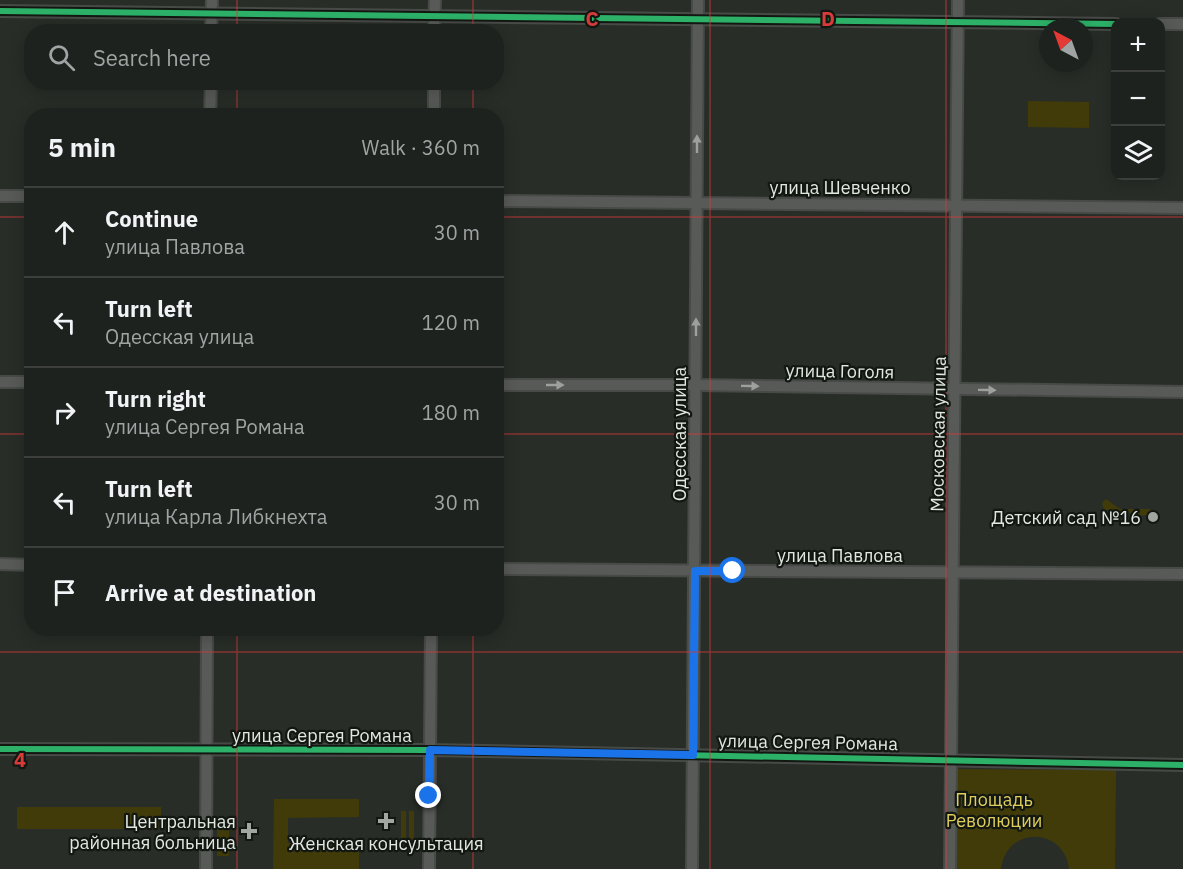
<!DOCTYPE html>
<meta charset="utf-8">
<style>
body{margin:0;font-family:"IBM Plex Sans",sans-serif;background:#262a27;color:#f1f3f6}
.controls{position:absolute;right:18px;top:18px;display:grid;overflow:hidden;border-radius:12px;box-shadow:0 3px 15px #0003}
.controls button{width:54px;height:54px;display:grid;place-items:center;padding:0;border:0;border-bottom:2px solid #3c3f3c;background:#1e221e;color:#f1f3f6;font:30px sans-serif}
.compass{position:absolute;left:1039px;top:18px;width:54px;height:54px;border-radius:50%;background:#1e221e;box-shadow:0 3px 15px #0003;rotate:319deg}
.stop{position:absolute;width:18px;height:18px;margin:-14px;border:4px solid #1a73e8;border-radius:50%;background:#fff}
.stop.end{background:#1a73e8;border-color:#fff;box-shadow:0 2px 6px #0008}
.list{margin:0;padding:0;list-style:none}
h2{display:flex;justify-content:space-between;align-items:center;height:78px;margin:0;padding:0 24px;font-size:26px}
h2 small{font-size:20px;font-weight:400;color:#a1a4a4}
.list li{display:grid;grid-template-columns:39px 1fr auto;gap:18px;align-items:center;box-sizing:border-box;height:90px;padding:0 24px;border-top:2px solid #3c3f3c}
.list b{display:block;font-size:22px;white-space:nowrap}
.list p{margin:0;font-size:20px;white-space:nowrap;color:#a1a4a4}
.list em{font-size:20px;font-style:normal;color:#a1a4a4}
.icon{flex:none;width:33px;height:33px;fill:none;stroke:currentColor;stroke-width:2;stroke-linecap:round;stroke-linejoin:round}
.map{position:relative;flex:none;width:1183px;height:869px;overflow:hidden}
.search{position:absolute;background:#1e221e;box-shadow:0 3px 15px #0003;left:24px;top:24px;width:480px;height:66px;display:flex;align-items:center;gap:15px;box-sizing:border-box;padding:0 21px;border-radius:24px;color:#a1a4a4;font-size:22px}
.panel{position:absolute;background:#1e221e;box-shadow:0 3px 15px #0003;left:24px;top:108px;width:480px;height:528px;border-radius:24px}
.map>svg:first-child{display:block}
.green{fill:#413b0a}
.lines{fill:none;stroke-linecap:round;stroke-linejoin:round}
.minor-casing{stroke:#474a46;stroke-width:14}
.minor{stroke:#585a58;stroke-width:10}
.cycleway-casing{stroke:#131712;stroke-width:10}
.cycleway{stroke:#2db169;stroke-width:6}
.oneway{fill:#9da19c}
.route{stroke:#1a73e8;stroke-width:8}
.grid{fill:none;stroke:#d73b3a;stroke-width:1.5;stroke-opacity:0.55}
.poi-dot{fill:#a1a7a0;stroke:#131712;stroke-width:2}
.labels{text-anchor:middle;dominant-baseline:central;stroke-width:4.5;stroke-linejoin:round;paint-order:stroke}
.street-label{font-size:18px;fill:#e2e8e1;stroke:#131712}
.poi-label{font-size:18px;fill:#e2e8e1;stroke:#131712;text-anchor:end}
.park-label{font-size:18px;fill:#dfce59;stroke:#131712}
.grid-label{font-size:20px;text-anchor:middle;font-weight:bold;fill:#d73b3a;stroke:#131712;stroke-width:4.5;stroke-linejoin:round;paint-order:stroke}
</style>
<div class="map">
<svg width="1183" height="869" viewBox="0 0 1183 869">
<rect width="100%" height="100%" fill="#282d28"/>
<g class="green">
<path d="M 1028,101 L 1089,102 L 1089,128 L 1028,127 Z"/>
<path d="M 1106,499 L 1120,509 L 1149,509 L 1153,512 L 1153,515 L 1132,516 L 1128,511 L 1104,510 L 1102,503 Z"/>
<path d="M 954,769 L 1116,770 L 1115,869 L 1069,869 C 1064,826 1006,826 1001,869 L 954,869 Z"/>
<path d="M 274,799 L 359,799 L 359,817 L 288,818 L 288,843 L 359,844 L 359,869 L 273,869 Z"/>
<rect x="17" y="807" width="144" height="22"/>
<rect x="401" y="811" width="5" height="32"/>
<rect x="409" y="811" width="5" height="32"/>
<rect x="217" y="820" width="12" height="36"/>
</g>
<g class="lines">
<defs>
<g id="minor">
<path d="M 0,11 L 1116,24"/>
<path d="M 1160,24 L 1183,24"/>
<path d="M 211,32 L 212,0"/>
<path d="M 434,32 L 435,0"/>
<path d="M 210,116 L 211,82"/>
<path d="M 434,116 L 434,82"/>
<path d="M 0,196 L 32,196"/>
<path d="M 496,201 L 1183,208"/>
<path d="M 0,382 L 32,382"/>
<path d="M 496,385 L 696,385 L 1183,392"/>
<path d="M 0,564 L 32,565"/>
<path d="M 496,569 L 1183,574"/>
<path d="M 0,749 L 430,750 L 1183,765"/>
<path d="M 206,869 L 207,628"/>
<path d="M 429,869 L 431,628"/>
<path d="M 692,869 L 698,0"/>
<path d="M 950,869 L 958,0"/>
</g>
</defs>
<use href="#minor" class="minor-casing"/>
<use href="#minor" class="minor"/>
<defs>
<g id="cycleway">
<path d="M 0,11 L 1116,24"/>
<path d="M 0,749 L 430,750 L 1183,765"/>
</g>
</defs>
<use href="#cycleway" class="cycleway-casing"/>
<use href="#cycleway" class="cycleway"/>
</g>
<defs><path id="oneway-solid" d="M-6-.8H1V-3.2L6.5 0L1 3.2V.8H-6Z" transform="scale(1.5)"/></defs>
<g class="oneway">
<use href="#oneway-solid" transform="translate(697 144) rotate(-90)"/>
<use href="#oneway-solid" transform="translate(696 327) rotate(-90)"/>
<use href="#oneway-solid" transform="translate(555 385)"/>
<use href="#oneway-solid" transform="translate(750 386) rotate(1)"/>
<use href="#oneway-solid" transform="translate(987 390) rotate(1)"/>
</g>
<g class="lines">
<path class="route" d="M 429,796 L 430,750 L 693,755 L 695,571 L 733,571"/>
</g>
<path class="grid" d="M 237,0 L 237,32M 473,0 L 473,32M 710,0 L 710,869M 946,0 L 946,869M 237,82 L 237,116M 473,82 L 473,116M 0,217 L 32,217M 496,217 L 1183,217M 0,434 L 32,434M 496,434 L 1183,434M 237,628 L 237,869M 473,628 L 473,869M 0,652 L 1183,652"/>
<g class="poi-dot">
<circle cx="1153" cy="517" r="6"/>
<path d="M383 812h6v6h6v6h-6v6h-6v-6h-6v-6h6z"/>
<path d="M246 822h6v6h6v6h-6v6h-6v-6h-6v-6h6z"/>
</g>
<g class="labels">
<g class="street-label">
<text x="840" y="187">улица Шевченко</text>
<text transform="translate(840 371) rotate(1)">улица Гоголя</text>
<text transform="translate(679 434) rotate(-90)">Одесская улица</text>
<text transform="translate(938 434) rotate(-89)">Московская улица</text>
<text x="840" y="555">улица Павлова</text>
<text x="322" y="735">улица Сергея Романа</text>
<text transform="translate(808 742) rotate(1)">улица Сергея Романа</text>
</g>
<g class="poi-label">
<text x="1141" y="517">Детский сад №16</text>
<text x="236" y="821">Центральная<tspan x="236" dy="21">районная больница</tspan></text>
<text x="386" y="843" text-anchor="middle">Женская консультация</text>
</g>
<g class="park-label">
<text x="994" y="799">Площадь<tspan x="994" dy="21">Революции</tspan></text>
</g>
</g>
<g class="grid-label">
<text x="592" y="26">C</text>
<text x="828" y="26">D</text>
<text x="20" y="767">4</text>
</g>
</svg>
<div class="controls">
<button>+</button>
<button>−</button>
<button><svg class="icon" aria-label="layers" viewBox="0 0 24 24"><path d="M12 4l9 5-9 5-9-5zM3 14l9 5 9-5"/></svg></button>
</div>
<svg class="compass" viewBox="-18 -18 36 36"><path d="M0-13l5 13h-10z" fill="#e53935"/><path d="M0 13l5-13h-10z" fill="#a1a4a4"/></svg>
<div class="stop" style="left:733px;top:571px"></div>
<div class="stop end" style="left:429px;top:796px"></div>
<div class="search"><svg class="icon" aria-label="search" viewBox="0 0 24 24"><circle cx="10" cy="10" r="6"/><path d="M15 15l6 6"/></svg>Search here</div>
<section class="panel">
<h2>5 min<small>Walk · 360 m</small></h2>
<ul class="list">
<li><svg class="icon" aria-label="ahead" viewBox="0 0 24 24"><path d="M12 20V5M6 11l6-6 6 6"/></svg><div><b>Continue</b><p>улица Павлова</p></div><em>30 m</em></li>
<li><svg class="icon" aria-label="left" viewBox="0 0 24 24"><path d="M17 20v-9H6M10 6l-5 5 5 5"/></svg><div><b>Turn left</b><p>Одесская улица</p></div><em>120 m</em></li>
<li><svg class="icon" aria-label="right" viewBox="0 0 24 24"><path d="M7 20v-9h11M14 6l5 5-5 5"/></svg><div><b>Turn right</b><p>улица Сергея Романа</p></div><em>180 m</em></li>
<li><svg class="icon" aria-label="left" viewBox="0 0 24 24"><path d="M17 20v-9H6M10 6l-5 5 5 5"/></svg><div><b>Turn left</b><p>улица Карла Либкнехта</p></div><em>30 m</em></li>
<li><svg class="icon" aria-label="arrive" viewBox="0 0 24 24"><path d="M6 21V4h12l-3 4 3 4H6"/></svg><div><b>Arrive at destination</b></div></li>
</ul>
</section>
</div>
